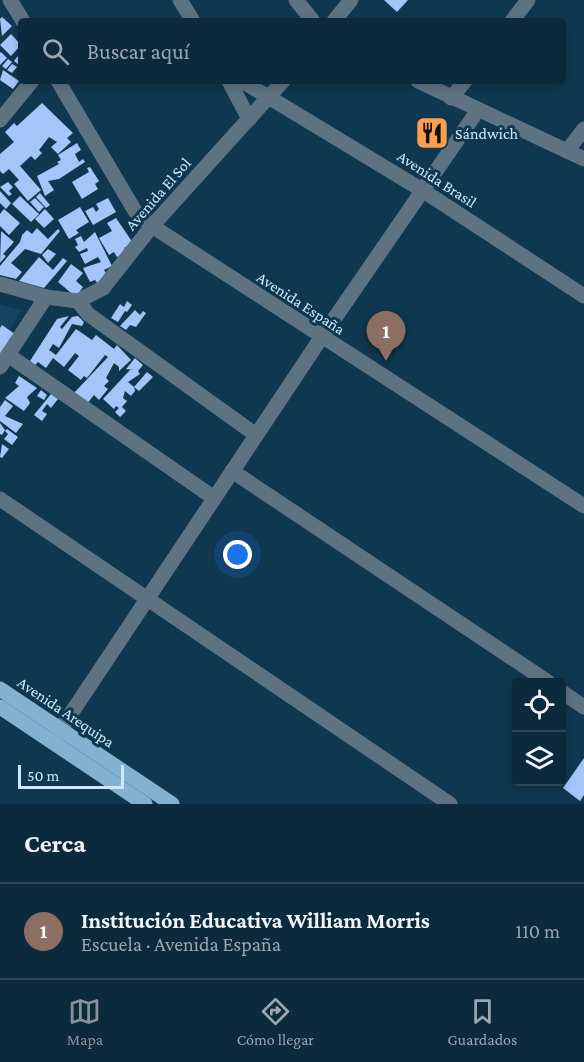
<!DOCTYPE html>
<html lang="es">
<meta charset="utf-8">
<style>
body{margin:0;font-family:"Crimson Pro",serif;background:#193647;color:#f1f3f6}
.controls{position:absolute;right:18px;bottom:18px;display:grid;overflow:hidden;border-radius:6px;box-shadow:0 3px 9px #0003}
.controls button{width:54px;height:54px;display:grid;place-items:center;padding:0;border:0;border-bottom:2px solid #2b4656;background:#0b2a3c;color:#f1f3f6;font:30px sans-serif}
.scale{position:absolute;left:18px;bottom:15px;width:106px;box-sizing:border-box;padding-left:6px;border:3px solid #cde8fb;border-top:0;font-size:16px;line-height:21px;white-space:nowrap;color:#cde8fb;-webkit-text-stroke:4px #0f3850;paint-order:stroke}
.you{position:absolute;left:238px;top:555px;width:21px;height:21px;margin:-15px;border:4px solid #fff;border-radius:50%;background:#1a73e8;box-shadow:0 0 0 9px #1a73e833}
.badge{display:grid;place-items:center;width:39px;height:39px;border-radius:50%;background:#8c9099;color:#fff;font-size:20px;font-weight:700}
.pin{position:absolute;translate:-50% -50px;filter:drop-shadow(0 2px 3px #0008)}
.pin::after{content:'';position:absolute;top:32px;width:21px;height:18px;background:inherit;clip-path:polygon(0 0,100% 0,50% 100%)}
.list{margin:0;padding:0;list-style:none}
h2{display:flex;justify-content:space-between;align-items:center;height:78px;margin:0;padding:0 24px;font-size:26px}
h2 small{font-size:20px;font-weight:400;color:#9aa7af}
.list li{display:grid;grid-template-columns:39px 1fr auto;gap:18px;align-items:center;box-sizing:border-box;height:96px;padding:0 24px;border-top:2px solid #2b4656}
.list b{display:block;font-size:22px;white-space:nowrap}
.list p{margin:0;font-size:20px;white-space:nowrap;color:#9aa7af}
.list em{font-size:20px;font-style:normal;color:#9aa7af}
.icon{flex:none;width:33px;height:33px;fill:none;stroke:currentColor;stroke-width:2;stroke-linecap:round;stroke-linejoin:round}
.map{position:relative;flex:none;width:584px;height:804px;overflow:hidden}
.search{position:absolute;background:#0b2a3c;box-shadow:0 3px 9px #0003;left:18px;right:18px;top:18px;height:66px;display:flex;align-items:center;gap:15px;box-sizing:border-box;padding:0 21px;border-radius:6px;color:#9aa7af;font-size:22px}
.sheet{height:174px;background:#0b2a3c}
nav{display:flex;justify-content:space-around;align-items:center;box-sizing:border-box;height:84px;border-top:2px solid #2b4656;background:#0b2a3c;font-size:16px;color:#9aa7af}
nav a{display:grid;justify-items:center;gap:3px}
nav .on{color:#8c9099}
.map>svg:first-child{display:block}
.built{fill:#154461}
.building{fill:#a5c5f8}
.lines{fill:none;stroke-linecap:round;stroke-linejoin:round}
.minor{stroke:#5e7382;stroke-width:15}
.major{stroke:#84b1d0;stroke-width:15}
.labels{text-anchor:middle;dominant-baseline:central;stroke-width:6;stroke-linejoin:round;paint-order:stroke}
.poi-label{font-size:16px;fill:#cde8fb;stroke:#0f3850;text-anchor:start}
.street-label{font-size:16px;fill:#cde8fb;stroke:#0f3850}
</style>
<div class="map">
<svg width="584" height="804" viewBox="0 0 584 804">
<rect width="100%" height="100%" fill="#0f3850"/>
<path class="built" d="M 0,305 L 22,310 L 0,346 Z"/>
<g class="building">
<path d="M 384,0 L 408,0 L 397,12 Z"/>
<path d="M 2,17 L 12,26 L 2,36 L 0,19 Z"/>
<path d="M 11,34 L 21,45 L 11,56 L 0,45 Z"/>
<path d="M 1,52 L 7,58 L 0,65 L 0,53 Z"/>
<path d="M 21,52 L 21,67 L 14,61 Z"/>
<path d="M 8,59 L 12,62 L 6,69 L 2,66 Z"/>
<path d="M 12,64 L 17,67 L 12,73 L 7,70 Z"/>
<path d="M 3,70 L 19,81 L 13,89 L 0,80 Z"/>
<path d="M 42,103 L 73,133 L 67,138 L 71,142 L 58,154 L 51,147 L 57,142 L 49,137 L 39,150 L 42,153 L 35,160 L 31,156 L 20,166 L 41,190 L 28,201 L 14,184 L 19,180 L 9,169 L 3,174 L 0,171 L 0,154 L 14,142 L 5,132 L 14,123 L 17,126 Z"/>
<path d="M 77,143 L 81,150 L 75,154 L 79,162 L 83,159 L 85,162 L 59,179 L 48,181 L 54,190 L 45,196 L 37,176 L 59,164 L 57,162 L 61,160 L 58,155 Z"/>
<path d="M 90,167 L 99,181 L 95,184 L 98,189 L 82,199 L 72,182 L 89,172 L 87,168 Z"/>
<path d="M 8,182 L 13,187 L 9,191 L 12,194 L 9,196 L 0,187 Z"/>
<path d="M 0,191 L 11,203 L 6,209 L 0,203 Z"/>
<path d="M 40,193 L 50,205 L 46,208 L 36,197 Z"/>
<path d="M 20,196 L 39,214 L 31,222 L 12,204 Z"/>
<path d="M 35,198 L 44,207 L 39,212 L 30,202 Z"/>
<path d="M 108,198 L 116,212 L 93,225 L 85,211 L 93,207 L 96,212 L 99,209 L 96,204 Z"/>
<path d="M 80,207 L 89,222 L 76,230 L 79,233 L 69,239 L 58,220 Z"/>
<path d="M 4,209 L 20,223 L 9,235 L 0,226 L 0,214 Z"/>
<path d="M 45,209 L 54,219 L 44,228 L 35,219 Z"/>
<path d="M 116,218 L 133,243 L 124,248 L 127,252 L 117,257 L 114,252 L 109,255 L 99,238 L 112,231 L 107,223 Z"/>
<path d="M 37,228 L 48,239 L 58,229 L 60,231 L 41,254 L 25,249 L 11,263 L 22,272 L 16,279 L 0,275 L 0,266 L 20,242 L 22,235 L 27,230 L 32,234 Z"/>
<path d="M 1,231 L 14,242 L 3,254 L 6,256 L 0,263 Z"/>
<path d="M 95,232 L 112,266 L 104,270 L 107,275 L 98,284 L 95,280 L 90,282 L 83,268 L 101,262 L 98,257 L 85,264 L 80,254 L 88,251 L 87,248 L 79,252 L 75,247 L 78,245 L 75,239 L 81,236 L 84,242 Z"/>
<path d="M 48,249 L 56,254 L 48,263 L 42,255 Z"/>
<path d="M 39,257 L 53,270 L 63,258 L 67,261 L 44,288 L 19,281 Z"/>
<path d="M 71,264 L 83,273 L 76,281 L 83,287 L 76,297 L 58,282 Z"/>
<path d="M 127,301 L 132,305 L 127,312 L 125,311 L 118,322 L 111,318 L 120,304 L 124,307 Z"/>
<path d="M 135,310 L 140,315 L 143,311 L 146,313 L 136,327 L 130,325 L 126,330 L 120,326 Z"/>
<path d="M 69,316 L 60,327 L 62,329 L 72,317 L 78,316 L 84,322 L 82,326 L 72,324 L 59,348 L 53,344 L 49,350 L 56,355 L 76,329 L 92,340 L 96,335 L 114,349 L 117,345 L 131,360 L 119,371 L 119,367 L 114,363 L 106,378 L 109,381 L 104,386 L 108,389 L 99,400 L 94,395 L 86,405 L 73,394 L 108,357 L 105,355 L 87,378 L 84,376 L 81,380 L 68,370 L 79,356 L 75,353 L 64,367 L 53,358 L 46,368 L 38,362 L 35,365 L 30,361 L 57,319 Z"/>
<path d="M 2,325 L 15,334 L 0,356 L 0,328 Z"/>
<path d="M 135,358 L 143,365 L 138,371 L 140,374 L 128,382 L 134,387 L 147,372 L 153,377 L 139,391 L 134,387 L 135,391 L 131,396 L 125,391 L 123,398 L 127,401 L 122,407 L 126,411 L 120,417 L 115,412 L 119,408 L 116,406 L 114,409 L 103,399 L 130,370 L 134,370 L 126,369 Z"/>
<path d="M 19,376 L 37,388 L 27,397 L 30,403 L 24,411 L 5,398 L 19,386 L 15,383 Z"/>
<path d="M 41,390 L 47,395 L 44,400 L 37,396 Z"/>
<path d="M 51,394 L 58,399 L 51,408 L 47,404 L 42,411 L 47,414 L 42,421 L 34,415 Z"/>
<path d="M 5,400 L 13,406 L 5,416 L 23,424 L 16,433 L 0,421 L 0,407 Z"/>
<path d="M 0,423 L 5,430 L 2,435 L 0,434 Z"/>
<path d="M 7,429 L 18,437 L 12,445 L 4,439 L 8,434 L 5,431 Z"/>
<path d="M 2,444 L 9,449 L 2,458 L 0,457 Z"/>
<path d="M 584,758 L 584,795 L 580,801 L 563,788 Z"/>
</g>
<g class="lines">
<g class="minor">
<path d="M 10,0 L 23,21"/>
<path d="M 180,0 L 193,21"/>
<path d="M 296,0 L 313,21"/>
<path d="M 334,21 L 351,0"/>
<path d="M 512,21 L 528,0"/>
<path d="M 58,81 L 135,211 L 152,226 L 584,506"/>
<path d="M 229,81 L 249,119"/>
<path d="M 242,81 L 422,190 L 584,296"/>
<path d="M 418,81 L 584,159"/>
<path d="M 451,98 L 465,81"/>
<path d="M 0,120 L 32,81"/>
<path d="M 567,151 L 584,129"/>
<path d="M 0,284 L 46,297 L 78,301 L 103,288 L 152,226 L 283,81"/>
<path d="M 78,301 L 88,314 L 256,435"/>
<path d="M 8,355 L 214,498"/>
<path d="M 0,367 L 46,297"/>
<path d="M 232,471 L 548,682"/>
<path d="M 0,499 L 450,804"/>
<path d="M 562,692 L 584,707"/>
<path d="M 54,739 L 321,338 L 478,110"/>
</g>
<g class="major">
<path d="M 0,689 L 172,804"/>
<path d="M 0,707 L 145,804"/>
</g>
</g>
<defs>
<symbol id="restaurant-square" viewBox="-11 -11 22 22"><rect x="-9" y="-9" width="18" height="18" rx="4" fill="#fa9f4f" stroke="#0f3850"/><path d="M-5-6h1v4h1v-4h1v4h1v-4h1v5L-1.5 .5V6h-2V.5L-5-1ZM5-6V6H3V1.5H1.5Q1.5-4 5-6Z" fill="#111"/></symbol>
</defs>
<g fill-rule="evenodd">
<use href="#restaurant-square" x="413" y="114" width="38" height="38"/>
</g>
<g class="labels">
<g class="poi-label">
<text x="455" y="133">Sándwich</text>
</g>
<g class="street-label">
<text transform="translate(437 179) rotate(33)">Avenida Brasil</text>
<text transform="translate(158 194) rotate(-49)">Avenida El Sol</text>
<text transform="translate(301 303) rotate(33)">Avenida España</text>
<text transform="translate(66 712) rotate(34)">Avenida Arequipa</text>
</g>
</g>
</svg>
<div class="controls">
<button><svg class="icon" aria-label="locate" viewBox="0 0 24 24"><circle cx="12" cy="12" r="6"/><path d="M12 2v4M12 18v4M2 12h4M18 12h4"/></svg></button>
<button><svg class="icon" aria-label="layers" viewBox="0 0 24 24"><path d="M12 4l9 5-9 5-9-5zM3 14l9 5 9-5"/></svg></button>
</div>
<div class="scale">50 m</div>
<div class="you"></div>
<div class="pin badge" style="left:386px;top:361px;background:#8d6e63">1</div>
<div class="search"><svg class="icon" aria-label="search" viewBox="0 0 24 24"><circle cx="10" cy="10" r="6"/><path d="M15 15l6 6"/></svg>Buscar aquí</div>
</div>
<section class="sheet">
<h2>Cerca<small></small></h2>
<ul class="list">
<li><span class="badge" style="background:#8d6e63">1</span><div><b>Institución Educativa William Morris</b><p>Escuela · Avenida España</p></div><em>110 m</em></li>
</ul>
</section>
<nav>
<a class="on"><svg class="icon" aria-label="map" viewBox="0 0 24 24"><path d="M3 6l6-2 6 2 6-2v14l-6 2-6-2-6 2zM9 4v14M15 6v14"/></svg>Mapa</a>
<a><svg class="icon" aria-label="directions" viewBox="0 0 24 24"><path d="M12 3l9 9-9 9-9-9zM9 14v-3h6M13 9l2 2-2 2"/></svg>Cómo llegar</a>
<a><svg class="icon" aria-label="saved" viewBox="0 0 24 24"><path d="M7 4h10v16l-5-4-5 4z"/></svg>Guardados</a>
</nav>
